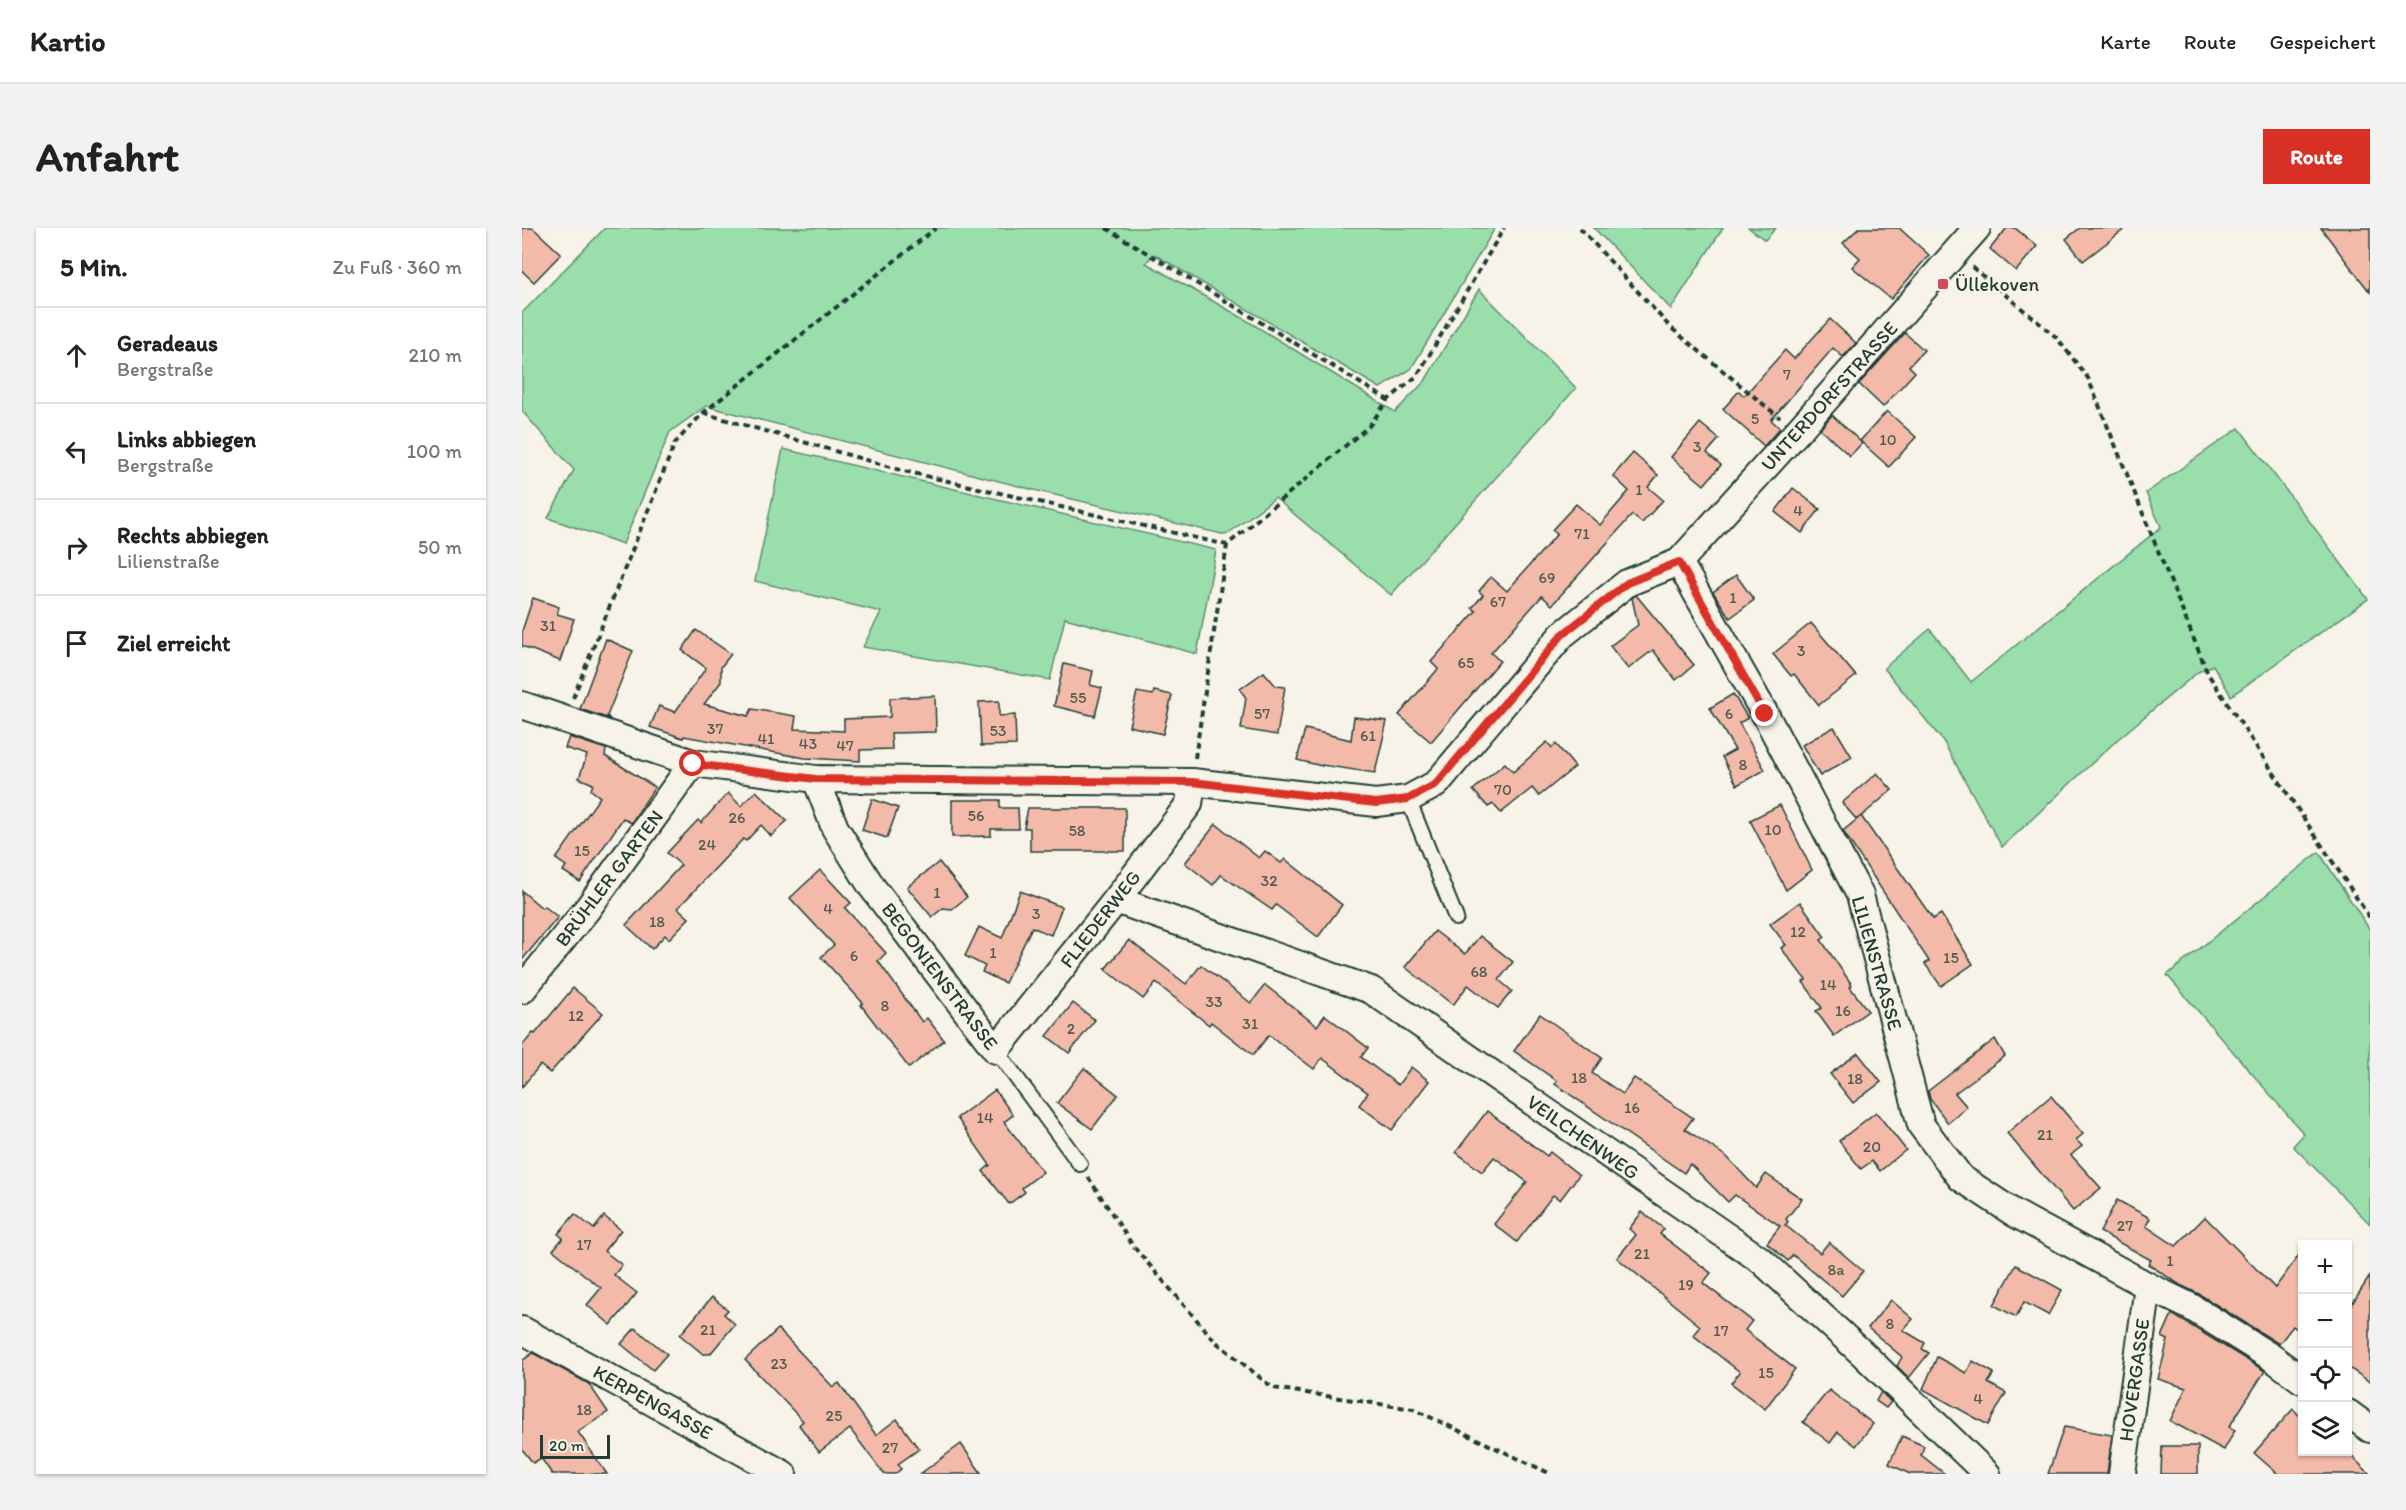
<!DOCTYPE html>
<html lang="de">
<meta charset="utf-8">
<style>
body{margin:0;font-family:Itim,sans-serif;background:#f2f2f2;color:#222}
.controls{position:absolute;right:18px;bottom:18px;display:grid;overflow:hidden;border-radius:0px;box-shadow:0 2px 4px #0004}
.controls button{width:54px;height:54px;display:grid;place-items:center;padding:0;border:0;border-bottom:2px solid #e0e0e0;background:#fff;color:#222;font:30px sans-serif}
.scale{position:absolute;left:18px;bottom:15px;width:70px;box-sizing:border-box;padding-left:6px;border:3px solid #1f3d34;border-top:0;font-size:16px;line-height:21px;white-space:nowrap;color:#1f3d34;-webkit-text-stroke:4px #f7f3e8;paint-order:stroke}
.stop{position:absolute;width:18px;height:18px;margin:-14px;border:4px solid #d93025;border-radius:50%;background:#fff}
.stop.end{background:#d93025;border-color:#fff;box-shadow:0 2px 6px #0008}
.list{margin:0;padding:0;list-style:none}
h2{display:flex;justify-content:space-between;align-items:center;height:78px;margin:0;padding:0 24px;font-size:26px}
h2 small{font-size:20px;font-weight:400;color:#767676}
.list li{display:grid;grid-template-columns:39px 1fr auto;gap:18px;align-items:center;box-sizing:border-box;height:96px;padding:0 24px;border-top:2px solid #e0e0e0}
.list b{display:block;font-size:22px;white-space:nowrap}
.list p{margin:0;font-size:20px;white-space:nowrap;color:#767676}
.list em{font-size:20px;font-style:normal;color:#767676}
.icon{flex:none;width:33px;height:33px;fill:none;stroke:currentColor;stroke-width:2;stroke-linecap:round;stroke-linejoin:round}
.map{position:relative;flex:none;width:1848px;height:1246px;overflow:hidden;border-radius:0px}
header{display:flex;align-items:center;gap:36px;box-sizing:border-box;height:84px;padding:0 30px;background:#fff;border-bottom:2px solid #e0e0e0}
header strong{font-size:28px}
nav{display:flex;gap:33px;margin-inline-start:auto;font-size:21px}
.intro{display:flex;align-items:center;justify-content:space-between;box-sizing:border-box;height:144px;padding:0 36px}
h1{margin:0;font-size:42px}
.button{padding:15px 27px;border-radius:0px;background:#d93025;color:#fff;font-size:21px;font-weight:700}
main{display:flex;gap:36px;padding:0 36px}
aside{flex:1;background:#fff;border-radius:0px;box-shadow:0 2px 4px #0004}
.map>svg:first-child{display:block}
.green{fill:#9adfab;stroke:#5c8e70;stroke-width:1.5}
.building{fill:#f3baaa;stroke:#1f3d34;stroke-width:1.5}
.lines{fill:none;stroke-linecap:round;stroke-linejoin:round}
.lane-casing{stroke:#1f3d34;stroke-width:18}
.street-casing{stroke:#1f3d34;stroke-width:30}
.path{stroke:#1f3d34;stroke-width:4;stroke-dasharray:6 4.5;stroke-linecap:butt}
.lane{stroke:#f7f3e8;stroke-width:14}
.street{stroke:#f7f3e8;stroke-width:26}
.route{stroke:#d93025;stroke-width:8}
.poi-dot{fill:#d1495b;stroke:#f7f3e8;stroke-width:2}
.labels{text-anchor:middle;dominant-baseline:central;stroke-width:4.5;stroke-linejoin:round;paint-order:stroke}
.number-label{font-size:16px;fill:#545c52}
.poi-label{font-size:20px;fill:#1f3d34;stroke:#f7f3e8;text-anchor:start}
.street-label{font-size:20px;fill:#1f3d34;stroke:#f7f3e8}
</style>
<header>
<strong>Kartio</strong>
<nav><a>Karte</a><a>Route</a><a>Gespeichert</a></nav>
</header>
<div class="intro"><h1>Anfahrt</h1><a class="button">Route</a></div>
<main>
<aside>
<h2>5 Min.<small>Zu Fuß · 360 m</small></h2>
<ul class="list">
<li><svg class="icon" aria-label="ahead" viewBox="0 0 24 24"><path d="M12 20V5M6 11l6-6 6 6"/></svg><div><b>Geradeaus</b><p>Bergstraße</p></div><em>210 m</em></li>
<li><svg class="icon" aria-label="left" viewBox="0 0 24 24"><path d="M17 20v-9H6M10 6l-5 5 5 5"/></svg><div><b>Links abbiegen</b><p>Bergstraße</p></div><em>100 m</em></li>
<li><svg class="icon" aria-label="right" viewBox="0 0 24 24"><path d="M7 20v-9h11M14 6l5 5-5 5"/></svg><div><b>Rechts abbiegen</b><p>Lilienstraße</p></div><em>50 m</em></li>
<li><svg class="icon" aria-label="arrive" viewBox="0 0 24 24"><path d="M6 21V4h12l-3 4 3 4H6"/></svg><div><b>Ziel erreicht</b></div></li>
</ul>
</aside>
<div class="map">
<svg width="1848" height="1246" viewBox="0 0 1848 1246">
<rect width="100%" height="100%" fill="#f7f3e8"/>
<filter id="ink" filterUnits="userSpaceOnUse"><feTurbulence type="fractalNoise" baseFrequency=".0167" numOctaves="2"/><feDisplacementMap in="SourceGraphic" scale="12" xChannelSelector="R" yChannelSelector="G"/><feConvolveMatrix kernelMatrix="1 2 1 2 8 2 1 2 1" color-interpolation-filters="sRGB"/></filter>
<g filter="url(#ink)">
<g class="green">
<path d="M 83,0 L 973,0 L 889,141 L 858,160 L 632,26 L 624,35 L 724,92 L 873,184 L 903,153 L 957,61 L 1054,160 L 869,367 L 753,270 L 704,307 L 516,263 L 184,178 L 148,204 L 101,316 L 26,290 L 52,242 L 0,183 L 0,85 Z"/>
<path d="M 1072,0 L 1201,0 L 1149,81 Z"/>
<path d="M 1227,0 L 1254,0 L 1243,12 Z"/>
<path d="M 1717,200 L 1846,371 L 1709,468 L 1691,437 L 1676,444 L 1596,511 L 1480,619 L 1421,513 L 1362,440 L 1408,401 L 1449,454 L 1639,299 L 1624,265 Z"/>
<path d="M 261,221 L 694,322 L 675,426 L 543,390 L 528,452 L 341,419 L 359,384 L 233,353 Z"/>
<path d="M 1797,624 L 1848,702 L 1848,996 L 1771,918 L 1782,906 L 1645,747 Z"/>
</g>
<g class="building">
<path d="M 0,0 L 11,0 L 39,26 L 12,54 L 0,43 Z"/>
<path d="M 1337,0 L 1377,0 L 1407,27 L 1369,71 L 1330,39 L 1338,30 L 1321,15 Z"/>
<path d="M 1485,0 L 1493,0 L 1515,18 L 1494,43 L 1468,21 Z"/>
<path d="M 1558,0 L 1604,0 L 1561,33 L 1544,11 Z"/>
<path d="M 1799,0 L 1848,0 L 1848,64 L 1830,41 Z"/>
<path d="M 1308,91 L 1334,115 L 1321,129 L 1311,120 L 1249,192 L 1258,200 L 1242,218 L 1201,181 L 1217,163 L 1222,168 L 1263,122 L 1272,131 Z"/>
<path d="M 1383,105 L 1402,122 L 1387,138 L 1393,144 L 1361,179 L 1337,156 Z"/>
<path d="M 1365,183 L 1394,209 L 1367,239 L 1338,213 Z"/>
<path d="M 1310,187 L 1340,215 L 1328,228 L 1298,201 Z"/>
<path d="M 1178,195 L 1197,211 L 1185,225 L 1199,237 L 1182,257 L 1149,229 Z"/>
<path d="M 1111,225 L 1136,247 L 1126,259 L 1141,272 L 1120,295 L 1110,287 L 1030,377 L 1020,368 L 969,425 L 978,433 L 909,514 L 877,487 L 916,441 L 909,434 L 954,383 L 950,380 L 961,367 L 957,363 L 969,349 L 985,363 L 1035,306 L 1030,302 L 1054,276 L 1078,297 L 1107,263 L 1091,248 Z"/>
<path d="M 1271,260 L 1298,281 L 1280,305 L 1253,284 Z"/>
<path d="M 1214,347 L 1232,372 L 1208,390 L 1191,364 Z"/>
<path d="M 1114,367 L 1172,437 L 1154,452 L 1131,422 L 1106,441 L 1088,418 L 1116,397 L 1110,370 Z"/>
<path d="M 11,370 L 37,379 L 35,386 L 52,391 L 38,433 L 0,418 L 0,403 Z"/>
<path d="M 1289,395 L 1334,448 L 1297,477 L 1272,446 L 1269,448 L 1251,426 Z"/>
<path d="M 174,402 L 209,426 L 199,439 L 199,454 L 182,476 L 226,488 L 230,481 L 274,488 L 272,501 L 322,503 L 322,491 L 368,489 L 368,470 L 413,468 L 414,504 L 369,505 L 370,521 L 338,522 L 338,533 L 283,530 L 162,508 L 161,510 L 128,499 L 137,478 L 153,484 L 184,440 L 160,422 Z"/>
<path d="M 84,411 L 111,423 L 85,488 L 88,491 L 58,481 Z"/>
<path d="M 542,436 L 571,443 L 568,457 L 580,460 L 573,488 L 532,478 Z"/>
<path d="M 742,444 L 754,458 L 763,459 L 755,507 L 719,501 L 724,470 L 718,461 Z"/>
<path d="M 632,463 L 650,467 L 641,506 L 607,498 L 615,464 L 631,467 Z"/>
<path d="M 1211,466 L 1226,490 L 1217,495 L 1243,542 L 1215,557 L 1200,529 L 1213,522 L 1188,480 Z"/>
<path d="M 477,473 L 477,488 L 493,487 L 494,517 L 459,518 L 457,474 Z"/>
<path d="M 832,489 L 865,493 L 853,545 L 800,537 L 800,538 L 775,532 L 783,501 L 829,512 Z"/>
<path d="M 1312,499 L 1330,529 L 1298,548 L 1280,517 Z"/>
<path d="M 47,509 L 84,521 L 83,528 L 133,559 L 109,595 L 101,590 L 58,654 L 41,643 L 44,638 L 34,631 L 78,569 L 69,562 L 71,556 L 57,550 L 65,527 L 43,520 Z"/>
<path d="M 1025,514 L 1030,520 L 1034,516 L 1053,539 L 1017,568 L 1010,560 L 979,585 L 971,576 L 966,579 L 951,562 L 983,535 L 991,544 Z"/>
<path d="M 1355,545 L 1370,562 L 1335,592 L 1320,575 Z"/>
<path d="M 234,563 L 265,593 L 249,608 L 239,597 L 224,613 L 221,611 L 156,680 L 167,690 L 147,711 L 143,707 L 130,721 L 104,697 L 159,637 L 145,625 L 176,592 L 179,595 L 206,565 L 219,578 Z"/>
<path d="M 350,571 L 376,580 L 365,610 L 340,602 Z"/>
<path d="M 430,572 L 478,572 L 478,580 L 496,580 L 497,601 L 469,601 L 469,608 L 430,609 Z"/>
<path d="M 1258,577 L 1290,642 L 1264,662 L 1228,592 Z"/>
<path d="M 506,580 L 603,580 L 603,623 L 508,623 L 508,600 L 502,600 Z"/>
<path d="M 1339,588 L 1411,691 L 1419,686 L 1451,736 L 1419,758 L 1403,736 L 1407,733 L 1321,603 Z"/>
<path d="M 694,596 L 737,630 L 743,623 L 759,635 L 763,631 L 820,677 L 796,709 L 754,677 L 750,682 L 699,647 L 691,657 L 663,635 Z"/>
<path d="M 417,634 L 445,669 L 430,681 L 421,680 L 410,689 L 385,659 Z"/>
<path d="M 298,642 L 329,675 L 323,680 L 364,725 L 356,733 L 400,794 L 405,790 L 422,812 L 387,840 L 339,777 L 341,775 L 299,729 L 312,717 L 268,670 Z"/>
<path d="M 0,663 L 20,680 L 22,678 L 36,689 L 0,732 Z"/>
<path d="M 498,663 L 540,679 L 529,707 L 510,699 L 483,755 L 460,744 L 463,738 L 443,728 L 457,699 L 480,710 Z"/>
<path d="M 1278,674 L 1303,709 L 1299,712 L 1330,757 L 1328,759 L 1346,783 L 1312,808 L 1294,783 L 1300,780 L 1281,754 L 1284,752 L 1259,720 L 1264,717 L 1248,696 Z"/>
<path d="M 913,703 L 943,726 L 958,708 L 991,734 L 977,752 L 990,763 L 976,780 L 946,757 L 931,777 L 883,739 Z"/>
<path d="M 607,712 L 664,756 L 679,737 L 729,775 L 743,757 L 795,798 L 803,787 L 846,820 L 839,829 L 876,857 L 889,839 L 907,853 L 870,902 L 837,877 L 846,865 L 800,830 L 792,841 L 747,807 L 731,827 L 689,794 L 687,797 L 634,755 L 621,771 L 583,741 Z"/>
<path d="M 51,760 L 81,785 L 28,845 L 18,837 L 0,859 L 0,818 L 11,805 L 13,806 Z"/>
<path d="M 551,775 L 573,792 L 547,825 L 525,808 Z"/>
<path d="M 1018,786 L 1080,830 L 1070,845 L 1101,866 L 1112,850 L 1171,890 L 1163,901 L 1205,929 L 1234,960 L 1244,946 L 1280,971 L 1264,991 L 1266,994 L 1263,997 L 1298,1025 L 1307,1014 L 1341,1043 L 1320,1068 L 1271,1027 L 1266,1033 L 1245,1015 L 1258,998 L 1213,967 L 1206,974 L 1168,936 L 1162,945 L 1033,856 L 1035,853 L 992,823 Z"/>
<path d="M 1473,811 L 1483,828 L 1433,865 L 1445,879 L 1426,895 L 1408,871 L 1406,863 Z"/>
<path d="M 1336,825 L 1359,854 L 1331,875 L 1308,846 Z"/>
<path d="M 562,840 L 596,867 L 570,901 L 535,875 Z"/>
<path d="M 473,862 L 491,887 L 482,894 L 521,944 L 500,960 L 503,964 L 487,976 L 461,943 L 468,937 L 435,890 Z"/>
<path d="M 1529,868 L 1561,906 L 1554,912 L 1560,918 L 1549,927 L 1579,960 L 1551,983 L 1485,905 Z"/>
<path d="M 965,883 L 1025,928 L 1028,924 L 1057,947 L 1038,972 L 1031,967 L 995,1014 L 972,996 L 1005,954 L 972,929 L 960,944 L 934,924 Z"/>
<path d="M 1354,884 L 1384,922 L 1358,943 L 1350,933 L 1339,941 L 1317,913 Z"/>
<path d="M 1595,972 L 1628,990 L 1624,998 L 1654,1018 L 1683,989 L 1753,1060 L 1780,1023 L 1780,1105 L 1771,1098 L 1757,1116 L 1677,1066 L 1658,1057 L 1626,1036 L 1629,1032 L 1578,1004 Z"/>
<path d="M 1120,984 L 1142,1001 L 1138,1006 L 1189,1045 L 1181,1055 L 1230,1093 L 1223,1102 L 1273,1141 L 1243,1181 L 1209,1155 L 1218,1144 L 1171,1107 L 1178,1098 L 1095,1030 L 1114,1007 L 1107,1001 Z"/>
<path d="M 53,986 L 72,1001 L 82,988 L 99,1002 L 82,1023 L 100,1037 L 92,1047 L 115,1065 L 89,1097 L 65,1077 L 79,1060 L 31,1022 L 41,1010 L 36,1006 Z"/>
<path d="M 1494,1037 L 1540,1062 L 1526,1087 L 1502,1074 L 1494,1089 L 1472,1077 Z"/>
<path d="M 1848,1048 L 1848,1154 L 1826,1139 L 1826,1082 Z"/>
<path d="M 190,1069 L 206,1082 L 202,1086 L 213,1096 L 188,1126 L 181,1126 L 158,1107 Z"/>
<path d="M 1369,1072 L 1391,1091 L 1381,1102 L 1403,1115 L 1400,1121 L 1407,1125 L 1387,1150 L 1375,1138 L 1380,1129 L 1346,1100 Z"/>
<path d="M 1650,1086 L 1743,1143 L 1707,1199 L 1713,1202 L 1702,1222 L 1648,1193 L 1664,1160 L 1636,1151 L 1646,1112 L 1640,1109 Z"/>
<path d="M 113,1100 L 145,1126 L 131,1142 L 99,1116 Z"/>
<path d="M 256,1101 L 311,1159 L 317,1155 L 354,1207 L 375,1191 L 397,1221 L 376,1236 L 379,1241 L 373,1246 L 362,1246 L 328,1201 L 297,1224 L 277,1197 L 281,1193 L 223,1132 Z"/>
<path d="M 11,1125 L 67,1156 L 86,1184 L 56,1204 L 85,1246 L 30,1246 L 19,1230 L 11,1235 L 0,1221 L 0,1133 Z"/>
<path d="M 1415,1129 L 1444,1145 L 1451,1133 L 1472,1145 L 1466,1155 L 1484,1165 L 1466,1197 L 1401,1161 Z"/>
<path d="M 1307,1162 L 1351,1196 L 1334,1218 L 1316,1204 L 1308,1215 L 1281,1194 Z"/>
<path d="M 1359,1164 L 1369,1174 L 1364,1180 L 1354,1173 Z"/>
<path d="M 1771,1181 L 1780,1190 L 1780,1224 L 1825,1224 L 1848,1246 L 1756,1246 L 1732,1225 Z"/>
<path d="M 1542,1199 L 1590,1207 L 1585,1246 L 1526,1246 Z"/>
<path d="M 1380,1208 L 1402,1218 L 1399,1227 L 1423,1246 L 1388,1246 L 1367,1236 Z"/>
<path d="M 439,1216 L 460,1246 L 398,1246 Z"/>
<path d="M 1640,1218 L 1676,1218 L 1676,1246 L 1639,1246 Z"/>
</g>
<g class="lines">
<defs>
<g id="lane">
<path d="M 886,571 L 934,690"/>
<path d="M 474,822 L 558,936"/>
</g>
<g id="street">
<path d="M 1157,334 L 1243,486 L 1338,667 L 1399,897 L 1439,950 L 1492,985 L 1626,1058 L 1669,1079 L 1749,1129 L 1780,1152"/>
<path d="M 0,477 L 171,535 L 294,551 L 670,554 L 854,575 L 886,571 L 914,556 L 1040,407 L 1105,355 L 1157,334 L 1275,204 L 1455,0"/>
<path d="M 294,551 L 313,600 L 350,659 L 474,822 L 594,672 L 667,576 L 670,554"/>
<path d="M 594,672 L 849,762 L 1240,1033 L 1341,1126 L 1465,1246"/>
<path d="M 0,762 L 66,680 L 171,535"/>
<path d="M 0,1102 L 261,1246"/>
<path d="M 1826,1185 L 1848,1201"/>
<path d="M 1600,1246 L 1626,1058"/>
</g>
</defs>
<use href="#lane" class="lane-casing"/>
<use href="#street" class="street-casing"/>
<g class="path">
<path d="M 584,0 L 866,172"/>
<path d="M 1058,0 L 1148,99 L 1258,190"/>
<path d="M 1450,39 L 1534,109 L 1566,150 L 1686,446 L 1848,690"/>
<path d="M 181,185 L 382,243 L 705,317 L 847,198 L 866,172 L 895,148 L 982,0"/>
<path d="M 51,470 L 153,215 L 181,185 L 414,0"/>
<path d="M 673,530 L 705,317"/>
<path d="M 566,949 L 611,1018 L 693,1113 L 751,1160 L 891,1181 L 1029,1246"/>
</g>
<use href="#lane" class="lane"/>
<use href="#street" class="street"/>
</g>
</g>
<g class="lines" filter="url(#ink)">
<path class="route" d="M 171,536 L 294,551 L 670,554 L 854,575 L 886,571 L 914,556 L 1040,407 L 1105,355 L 1157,334 L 1243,486"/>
</g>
<rect class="poi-dot" x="1415" y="50" width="12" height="12" rx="3"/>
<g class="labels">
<g class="number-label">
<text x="1265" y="146">7</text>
<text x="1233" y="190">5</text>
<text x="1366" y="211">10</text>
<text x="1175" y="218">3</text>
<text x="1117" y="261">1</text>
<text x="1276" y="282">4</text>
<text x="1060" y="305">71</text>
<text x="1025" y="349">69</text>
<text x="1211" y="369">1</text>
<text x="976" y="373">67</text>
<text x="26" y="397">31</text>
<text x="1279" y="422">3</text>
<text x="944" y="434">65</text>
<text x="556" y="469">55</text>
<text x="740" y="485">57</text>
<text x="1207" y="485">6</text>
<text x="193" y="500">37</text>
<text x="476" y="502">53</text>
<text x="846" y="507">61</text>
<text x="244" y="510">41</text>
<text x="286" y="515">43</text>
<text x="323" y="517">47</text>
<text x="1221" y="536">8</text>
<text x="981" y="561">70</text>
<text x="454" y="587">56</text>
<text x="215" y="589">26</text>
<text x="1251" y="601">10</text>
<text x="555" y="602">58</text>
<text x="185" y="616">24</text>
<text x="60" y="622">15</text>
<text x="747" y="652">32</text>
<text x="415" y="664">1</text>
<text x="306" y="680">4</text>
<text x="514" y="685">3</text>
<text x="135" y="693">18</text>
<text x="1276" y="703">12</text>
<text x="471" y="724">1</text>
<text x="332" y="727">6</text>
<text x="1429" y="729">15</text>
<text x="957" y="743">68</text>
<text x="1306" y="756">14</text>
<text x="692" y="773">33</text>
<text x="363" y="777">8</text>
<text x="1321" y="782">16</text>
<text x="54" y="787">12</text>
<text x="728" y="795">31</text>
<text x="549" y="800">2</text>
<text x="1057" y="849">18</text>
<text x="1333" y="850">18</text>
<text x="1110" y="879">16</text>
<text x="463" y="889">14</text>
<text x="1523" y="906">21</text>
<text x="1350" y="918">20</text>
<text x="1603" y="997">27</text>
<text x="62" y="1016">17</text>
<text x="1120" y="1025">21</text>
<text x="1648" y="1032">1</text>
<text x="1314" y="1041">8a</text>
<text x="1164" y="1056">19</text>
<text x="1368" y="1095">8</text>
<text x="186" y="1101">21</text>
<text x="1199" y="1102">17</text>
<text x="257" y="1135">23</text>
<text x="1244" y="1144">15</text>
<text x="1456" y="1170">4</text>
<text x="62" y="1181">18</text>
<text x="312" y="1187">25</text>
<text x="368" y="1219">27</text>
</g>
<g class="poi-label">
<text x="1433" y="56">Üllekoven</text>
</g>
<g class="street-label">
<text transform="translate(1307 168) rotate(-48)">UNTERDORFSTRASSE</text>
<text transform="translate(87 650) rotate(-53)">BRÜHLER GARTEN</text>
<text transform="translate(578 691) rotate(-52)">FLIEDERWEG</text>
<text transform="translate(1355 735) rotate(74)">LILIENSTRASSE</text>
<text transform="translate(418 748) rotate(53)">BEGONIENSTRASSE</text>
<text transform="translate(1061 909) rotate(35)">VEILCHENWEG</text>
<text transform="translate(1612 1152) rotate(-82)">HOVERGASSE</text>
<text transform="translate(131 1174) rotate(29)">KERPENGASSE</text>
</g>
</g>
</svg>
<div class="controls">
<button>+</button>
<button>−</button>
<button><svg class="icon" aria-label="locate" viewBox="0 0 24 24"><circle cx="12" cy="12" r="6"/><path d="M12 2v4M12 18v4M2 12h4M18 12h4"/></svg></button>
<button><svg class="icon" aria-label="layers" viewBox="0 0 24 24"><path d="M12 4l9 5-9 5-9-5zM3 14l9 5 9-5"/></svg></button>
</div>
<div class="scale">20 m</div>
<div class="stop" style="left:171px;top:536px"></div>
<div class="stop end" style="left:1243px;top:486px"></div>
</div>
</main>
